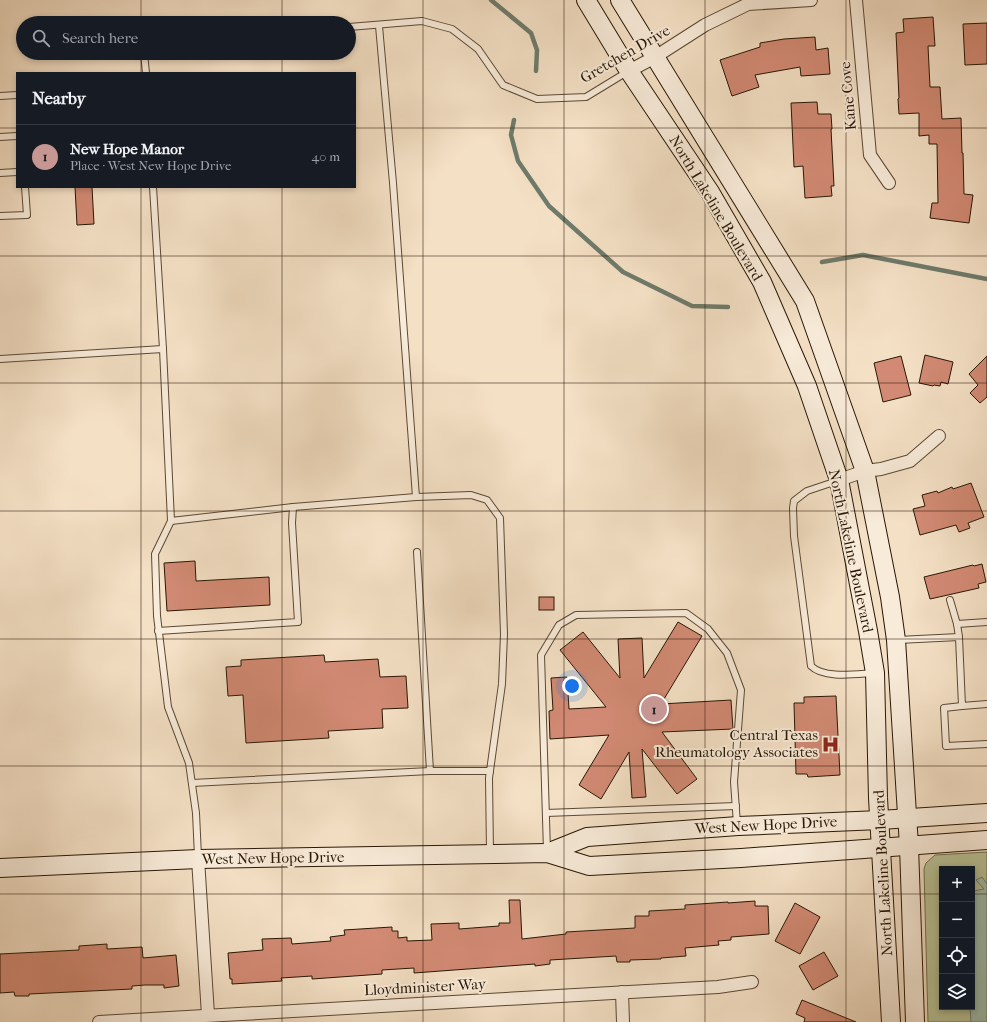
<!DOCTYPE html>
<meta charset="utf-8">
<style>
body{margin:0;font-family:"IM FELL French Canon",serif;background:#20242c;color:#f1f3f6}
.controls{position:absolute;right:12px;bottom:12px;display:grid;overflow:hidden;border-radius:0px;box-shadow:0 2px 6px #0003}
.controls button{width:36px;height:36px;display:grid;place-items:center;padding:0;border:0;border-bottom:1px solid #363941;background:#171b24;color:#f1f3f6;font:20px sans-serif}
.you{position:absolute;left:572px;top:686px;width:14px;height:14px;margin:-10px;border:3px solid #fff;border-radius:50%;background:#1a73e8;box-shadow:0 0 0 6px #1a73e833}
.badge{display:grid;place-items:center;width:26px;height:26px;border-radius:50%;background:#c59692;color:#111;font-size:13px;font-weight:700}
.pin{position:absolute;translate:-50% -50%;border:2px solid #fff;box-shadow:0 1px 4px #0006}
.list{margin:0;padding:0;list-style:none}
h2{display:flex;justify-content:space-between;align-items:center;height:52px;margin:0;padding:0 16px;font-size:17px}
h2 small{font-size:13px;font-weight:400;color:#9ea1a6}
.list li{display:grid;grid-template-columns:26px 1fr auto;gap:12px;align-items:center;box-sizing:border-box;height:64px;padding:0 16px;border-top:1px solid #363941}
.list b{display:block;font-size:15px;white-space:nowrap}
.list p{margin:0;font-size:13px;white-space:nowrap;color:#9ea1a6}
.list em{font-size:13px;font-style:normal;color:#9ea1a6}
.icon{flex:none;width:22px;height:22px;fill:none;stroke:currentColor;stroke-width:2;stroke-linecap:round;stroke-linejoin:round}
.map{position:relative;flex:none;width:987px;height:1022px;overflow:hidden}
.search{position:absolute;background:#171b24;box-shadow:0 2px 6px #0003;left:16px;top:16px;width:340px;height:44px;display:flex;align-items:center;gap:10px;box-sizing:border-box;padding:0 14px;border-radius:22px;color:#9ea1a6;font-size:15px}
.panel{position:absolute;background:#171b24;box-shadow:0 2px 6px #0003;left:16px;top:72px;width:340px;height:116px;border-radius:0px}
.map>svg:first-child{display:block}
.green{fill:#b8c397;stroke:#706d4e;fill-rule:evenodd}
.water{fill:#9cbeaf;stroke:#6e7b6b}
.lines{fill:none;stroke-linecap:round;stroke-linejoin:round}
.stream{stroke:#6e7b6b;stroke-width:4.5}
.building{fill:#d28a74;stroke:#281705}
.lane-casing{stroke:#5b4935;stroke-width:8}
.street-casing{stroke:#5b4935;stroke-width:14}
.secondary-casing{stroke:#281705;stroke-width:20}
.lane{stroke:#f8ebd9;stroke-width:6}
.street{stroke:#f8ebd9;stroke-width:12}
.secondary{stroke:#f8ebd9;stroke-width:18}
.grid{fill:none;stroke:#281705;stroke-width:1;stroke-opacity:0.55}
.labels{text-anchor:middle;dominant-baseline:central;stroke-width:4;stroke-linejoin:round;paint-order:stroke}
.street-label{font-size:15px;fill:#281705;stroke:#f8ebd9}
.poi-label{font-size:15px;fill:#281705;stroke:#f8ebd9;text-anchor:end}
</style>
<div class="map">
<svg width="987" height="1022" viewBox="0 0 987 1022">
<rect width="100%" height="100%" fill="#f4e0c5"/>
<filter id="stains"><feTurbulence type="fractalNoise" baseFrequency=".005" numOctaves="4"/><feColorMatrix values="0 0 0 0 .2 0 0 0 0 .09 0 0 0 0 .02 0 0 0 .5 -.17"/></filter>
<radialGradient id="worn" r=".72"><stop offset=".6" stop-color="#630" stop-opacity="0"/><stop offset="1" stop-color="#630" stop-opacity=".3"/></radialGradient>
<path class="green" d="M 987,852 L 987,1022 L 928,1022 L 924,869 L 926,863 L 935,855 ZM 942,869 L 972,869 L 972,1007 L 942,1007 Z"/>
<path class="water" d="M 982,877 L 987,884 L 987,1022 L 971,1022 L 970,1007 L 972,1007 L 972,892 L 974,891 L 984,889 L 976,880 Z"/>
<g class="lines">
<g class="stream">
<path d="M 491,0 L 531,33 L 537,50 L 536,71"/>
<path d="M 514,120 L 511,135 L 518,161 L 549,206 L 623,272 L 692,306 L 728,307"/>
<path d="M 822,262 L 863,255 L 987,279"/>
</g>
</g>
<g class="building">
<path d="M 933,17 L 935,46 L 928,46 L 930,87 L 940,87 L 942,119 L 961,118 L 962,153 L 963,153 L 964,194 L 973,195 L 969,223 L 930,218 L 932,203 L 938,203 L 937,144 L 929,144 L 929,135 L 919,136 L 919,113 L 899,114 L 898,99 L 899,98 L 896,33 L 904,32 L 903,19 Z"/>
<path d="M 987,23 L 987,64 L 965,65 L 963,24 Z"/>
<path d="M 815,37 L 816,50 L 828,48 L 830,74 L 801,76 L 800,67 L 755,75 L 759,87 L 732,96 L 720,60 L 760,47 L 760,43 L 784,39 Z"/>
<path d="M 817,102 L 818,114 L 831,114 L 832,129 L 831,129 L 834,186 L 831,186 L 832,196 L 805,198 L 803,166 L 794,167 L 791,103 Z"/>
<path d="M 75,187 L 92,187 L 94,224 L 77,225 Z"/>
<path d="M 925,355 L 953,362 L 948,384 L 941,382 L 940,386 L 934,385 L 933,386 L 919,383 Z"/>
<path d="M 901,356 L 911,395 L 883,402 L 874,363 Z"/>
<path d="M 987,356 L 987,397 L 980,403 L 970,393 L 978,385 L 969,374 Z"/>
<path d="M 971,483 L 984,517 L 968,523 L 970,528 L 959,532 L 956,525 L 920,535 L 913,509 L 925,506 L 922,495 L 937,491 L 938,493 L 952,487 L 953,489 Z"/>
<path d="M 195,561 L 196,581 L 269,577 L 270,605 L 167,611 L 164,563 Z"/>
<path d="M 982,564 L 986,582 L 978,584 L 979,588 L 930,599 L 924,577 L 973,565 L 974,566 Z"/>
<rect x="539" y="597" width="15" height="13"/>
<path d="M 678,622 L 702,636 L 661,704 L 731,700 L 733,729 L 662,732 L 697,779 L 677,794 L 642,749 L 646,797 L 632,798 L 629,752 L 601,799 L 579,785 L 609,735 L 550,739 L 549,711 L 553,710 L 551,678 L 567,677 L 569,709 L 606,707 L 560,650 L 583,632 L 620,678 L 618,639 L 642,638 L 644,678 Z"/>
<path d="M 324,655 L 325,662 L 378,659 L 380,677 L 406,676 L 408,708 L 382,709 L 383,728 L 328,731 L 329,738 L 246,743 L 243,695 L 228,696 L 226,667 L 241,666 L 241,660 Z"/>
<path d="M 836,696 L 840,775 L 808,777 L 807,774 L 796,774 L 794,703 L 804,703 L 804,697 Z"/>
<path d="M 509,900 L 520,900 L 522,939 L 566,934 L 566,932 L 635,928 L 635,916 L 649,916 L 649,911 L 685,909 L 685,905 L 728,902 L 728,903 L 755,901 L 755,906 L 768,906 L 769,934 L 731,937 L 731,940 L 718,941 L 719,945 L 685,948 L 686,956 L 661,958 L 661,959 L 630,960 L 630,962 L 617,962 L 616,956 L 550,960 L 550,964 L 535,966 L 535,964 L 414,973 L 414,968 L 382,970 L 382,974 L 312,979 L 312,976 L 281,978 L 282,981 L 232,984 L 232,979 L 230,979 L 228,953 L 263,950 L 262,939 L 291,938 L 292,944 L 331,941 L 330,937 L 345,935 L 344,930 L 392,927 L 392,931 L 398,931 L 398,938 L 407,937 L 407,941 L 432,940 L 431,924 L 459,923 L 459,929 L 499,926 L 499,923 L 510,923 Z"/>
<path d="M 795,903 L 820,917 L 800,954 L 775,941 Z"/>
<path d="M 107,944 L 107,949 L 142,947 L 143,958 L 176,955 L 179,986 L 164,988 L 164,985 L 145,985 L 132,986 L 132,989 L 29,994 L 29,996 L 15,996 L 14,992 L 0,993 L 0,954 L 79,950 L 79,946 Z"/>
<path d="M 824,952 L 838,976 L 813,990 L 799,966 Z"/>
<path d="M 802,1000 L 856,1022 L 804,1022 L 805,1018 L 796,1014 Z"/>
</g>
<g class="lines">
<defs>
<g id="lane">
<path d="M 379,26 L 393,183 L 416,497"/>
<path d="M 349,27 L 422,21 L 452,29 L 478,49 L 503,85 L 537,99 L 586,97 L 627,72"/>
<path d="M 144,53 L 146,73"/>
<path d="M 0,96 L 17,95"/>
<path d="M 0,137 L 17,136"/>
<path d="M 0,173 L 17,172"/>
<path d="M 153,187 L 163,349"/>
<path d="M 0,216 L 27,215 L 25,187"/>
<path d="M 0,359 L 163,349 L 171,521 L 293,507 L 416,497 L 471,495 L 487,500 L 500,518 L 504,634 L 502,684 L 489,778 L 490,853"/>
<path d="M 837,481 L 807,491 L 794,501 L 793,508 L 794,536 L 811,666 C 824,679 856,674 873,673"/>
<path d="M 171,521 L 155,554 L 157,616 L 168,707 L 189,763 L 196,813 L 198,857"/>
<path d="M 417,552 L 430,771 L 490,771"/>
<path d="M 950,600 L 957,624 L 959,637"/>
<path d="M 957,624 L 987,622"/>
<path d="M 158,631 L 298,622 L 292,523 L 293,507"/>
<path d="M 898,640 L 959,637 L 962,706 L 987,704"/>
<path d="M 962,706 L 944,708 L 946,746 L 987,744"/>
<path d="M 192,783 L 430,771"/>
<path d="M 546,813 L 736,806"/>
<path d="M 547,851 L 541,655 L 559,625 L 576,615 L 686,613 L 708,629 L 727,653 L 741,690 L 734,782 L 737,824"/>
</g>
<g id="street">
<path d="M 856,0 L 870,155 L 889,183"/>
<path d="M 629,71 L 655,57 L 705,25 L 748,4 L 811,0"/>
<path d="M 839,480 L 865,471 L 881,469 L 910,461 L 939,436"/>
<path d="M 198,859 L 208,1015"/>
<path d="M 622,992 L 623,1022"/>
<path d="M 99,1022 L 718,987 L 752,982"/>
</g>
<g id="secondary">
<path d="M 586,0 L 629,71 L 710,192 L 762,282 L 807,386 L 839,480 L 868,631 L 875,673 L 878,798 L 891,1022"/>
<path d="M 620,0 L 805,301 L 865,471 L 890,597 L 896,640 L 909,846 L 915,1022"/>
<path d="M 547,853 L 587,837 L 738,826 L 880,820 L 987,813"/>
<path d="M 0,868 L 198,859 L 547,853 L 589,866 L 741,858 L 987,840"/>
</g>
</defs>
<use href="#lane" class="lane-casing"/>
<use href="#street" class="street-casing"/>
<use href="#secondary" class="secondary-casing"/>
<use href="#lane" class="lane"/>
<use href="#street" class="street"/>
<use href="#secondary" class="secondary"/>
</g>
<path class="grid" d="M 141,0 L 141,23M 282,0 L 282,23M 423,0 L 423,1022M 564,0 L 564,1022M 705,0 L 705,1022M 846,0 L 846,1022M 141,53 L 141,73M 282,53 L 282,73M 0,128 L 17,128M 355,128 L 987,128M 141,187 L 141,1022M 282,187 L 282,1022M 0,256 L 987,256M 0,383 L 987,383M 0,511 L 987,511M 0,639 L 987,639M 0,766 L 987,766M 0,894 L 942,894M 972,894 L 987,894"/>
<defs>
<symbol id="hospital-bare" viewBox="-9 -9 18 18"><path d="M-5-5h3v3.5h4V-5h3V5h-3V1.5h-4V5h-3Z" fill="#8f2418" stroke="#f8ebd9" stroke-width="2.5" paint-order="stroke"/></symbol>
</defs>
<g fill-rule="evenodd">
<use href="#hospital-bare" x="818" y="732" width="25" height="25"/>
</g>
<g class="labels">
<g class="street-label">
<text transform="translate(625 54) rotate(-30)">Gretchen Drive</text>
<text transform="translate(848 96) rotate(-95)">Kane Cove</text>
<text transform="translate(716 208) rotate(59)">North Lakeline Boulevard</text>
<text transform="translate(851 551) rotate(78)">North Lakeline Boulevard</text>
<text transform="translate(766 825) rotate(-3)">West New Hope Drive</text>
<text transform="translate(273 858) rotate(-1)">West New Hope Drive</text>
<text transform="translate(883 873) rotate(-93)">North Lakeline Boulevard</text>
<text transform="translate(425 987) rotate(-3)">Lloydminister Way</text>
</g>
<g class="poi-label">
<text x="818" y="735">Central Texas<tspan x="818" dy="17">Rheumatology Associates</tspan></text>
</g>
</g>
<rect width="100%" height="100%" filter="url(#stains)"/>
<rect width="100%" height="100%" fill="url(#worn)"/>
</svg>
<div class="controls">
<button>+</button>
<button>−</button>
<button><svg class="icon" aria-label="locate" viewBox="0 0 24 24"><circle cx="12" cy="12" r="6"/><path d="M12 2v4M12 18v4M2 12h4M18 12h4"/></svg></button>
<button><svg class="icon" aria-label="layers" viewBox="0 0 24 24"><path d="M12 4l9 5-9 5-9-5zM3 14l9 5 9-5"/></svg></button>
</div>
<div class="you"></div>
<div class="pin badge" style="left:654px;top:709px">1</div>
<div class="search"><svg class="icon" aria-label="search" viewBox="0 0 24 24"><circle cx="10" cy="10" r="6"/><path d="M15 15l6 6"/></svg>Search here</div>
<section class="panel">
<h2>Nearby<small></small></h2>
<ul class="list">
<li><span class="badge">1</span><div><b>New Hope Manor</b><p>Place · West New Hope Drive</p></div><em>40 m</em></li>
</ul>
</section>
</div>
